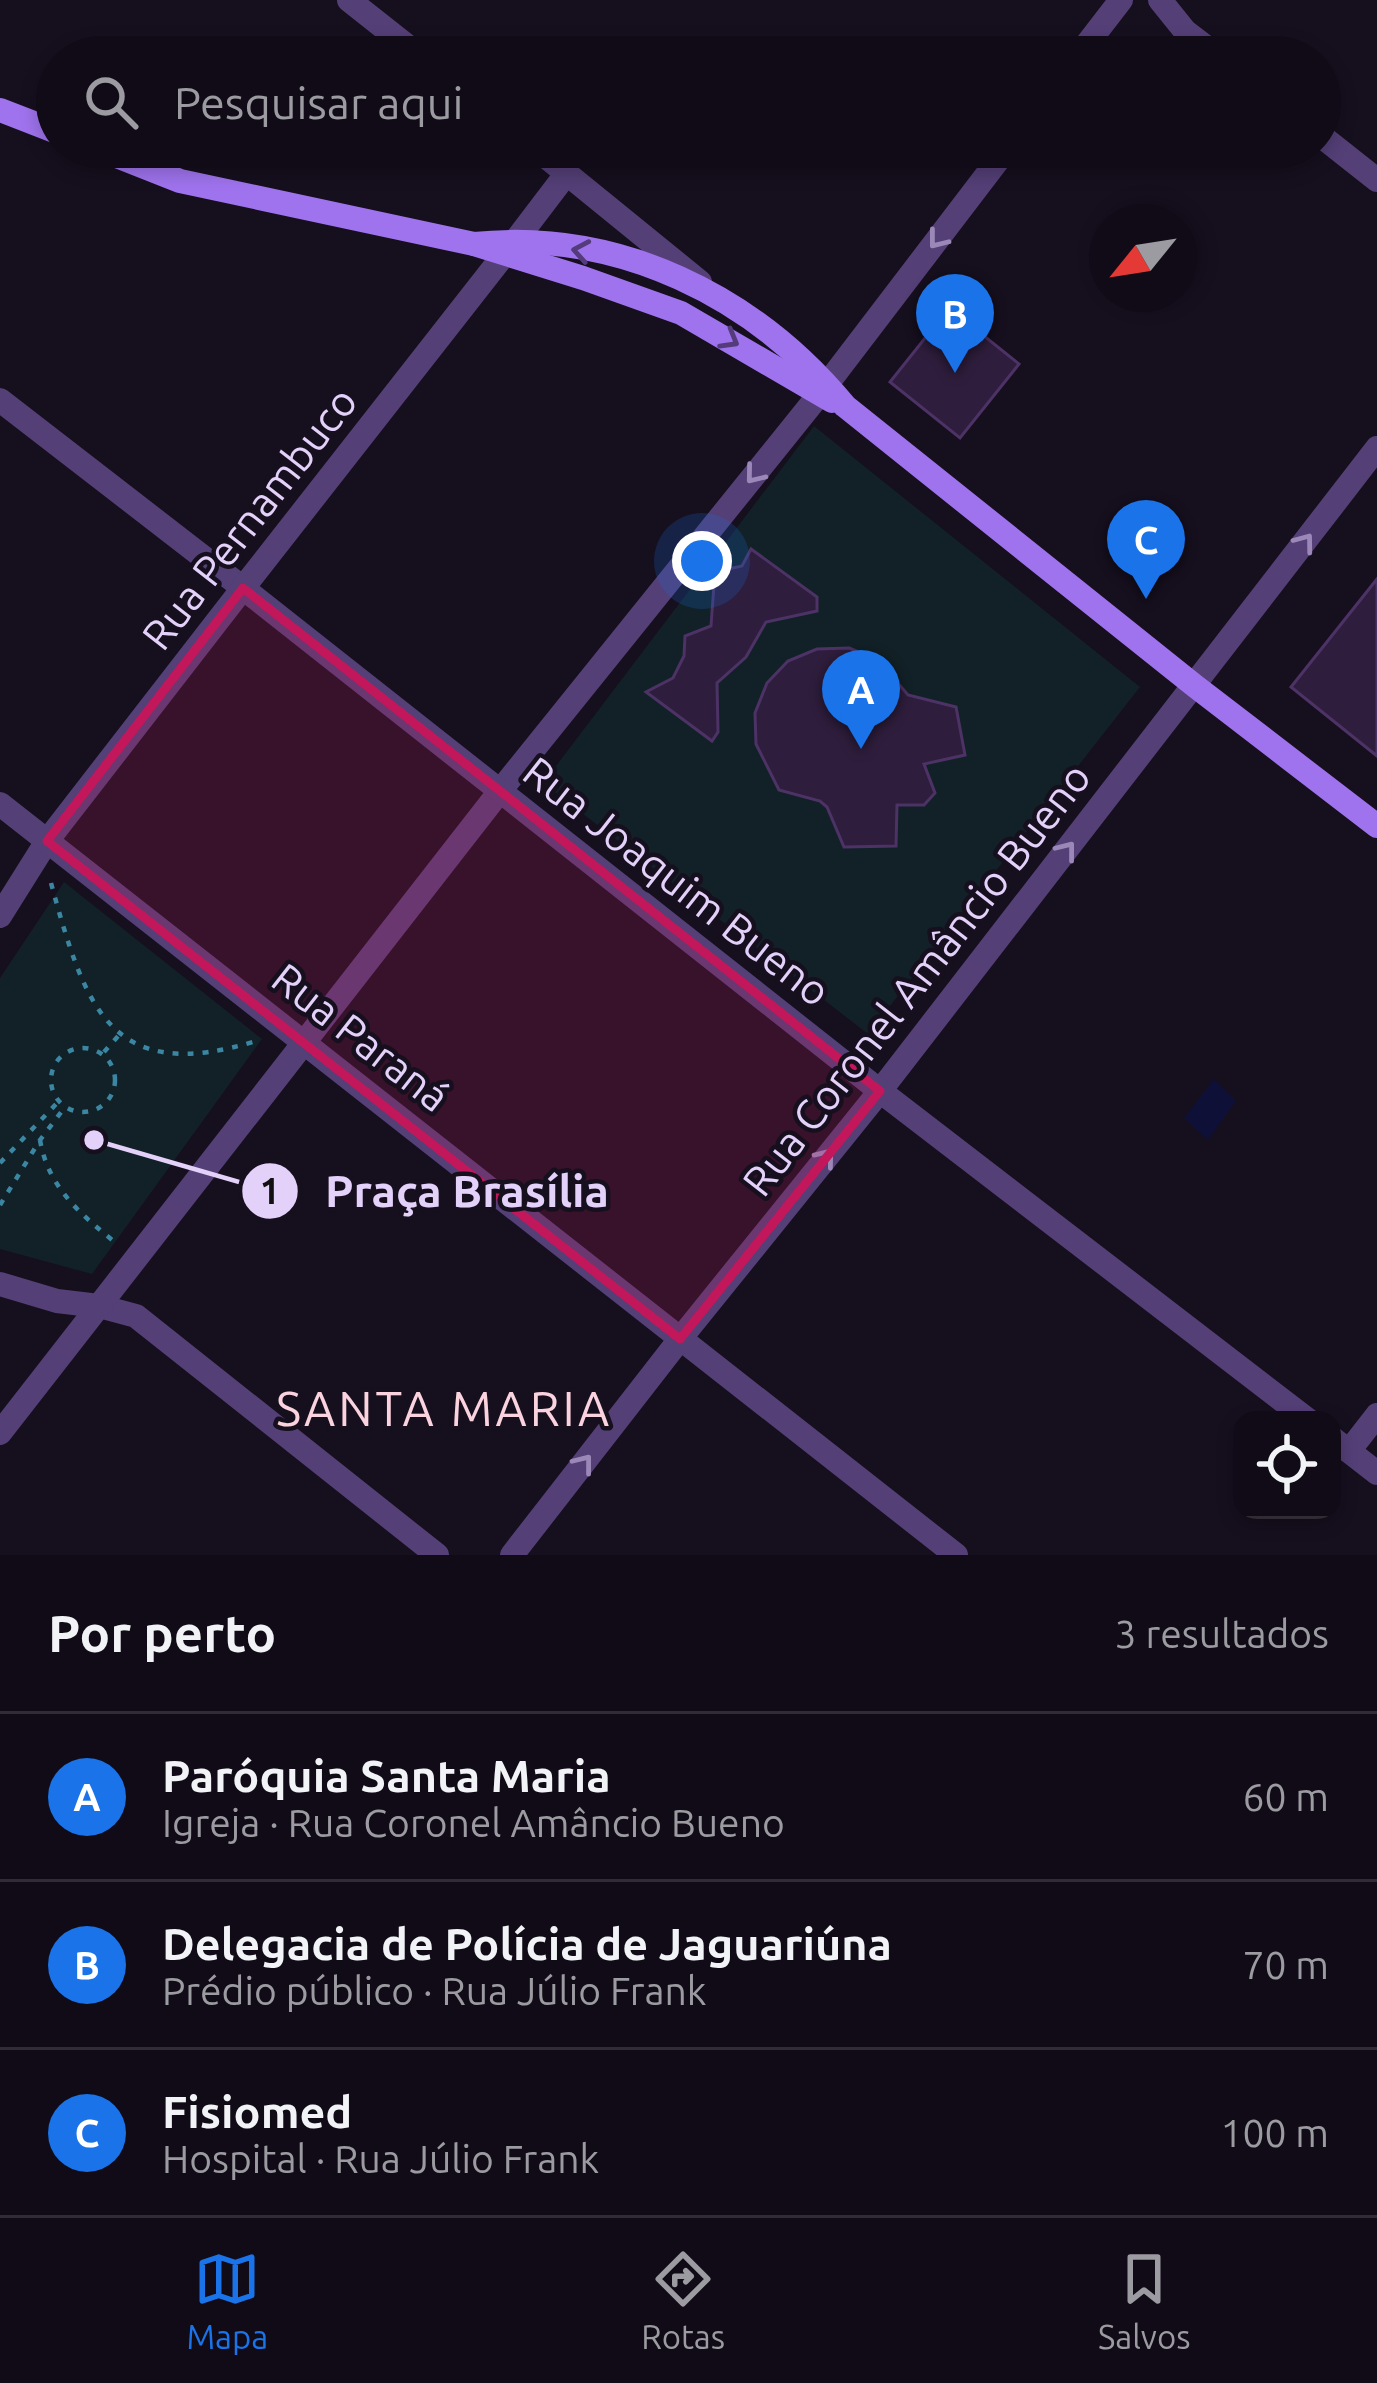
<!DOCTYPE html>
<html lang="pt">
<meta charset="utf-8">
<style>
body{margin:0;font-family:Ubuntu,sans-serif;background:#19141f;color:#f1f3f6}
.controls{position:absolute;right:36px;bottom:36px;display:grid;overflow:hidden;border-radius:24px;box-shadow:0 6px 18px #0003}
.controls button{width:108px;height:108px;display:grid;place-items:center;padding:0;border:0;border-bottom:3px solid #302b35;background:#100b16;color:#f1f3f6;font:60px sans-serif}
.compass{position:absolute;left:1089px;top:204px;width:108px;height:108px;border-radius:50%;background:#100b16;box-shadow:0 6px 18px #0003;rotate:240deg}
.you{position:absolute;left:702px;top:561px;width:42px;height:42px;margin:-30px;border:9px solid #fff;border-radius:50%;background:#1a73e8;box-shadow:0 0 0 18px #1a73e833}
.badge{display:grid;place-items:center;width:78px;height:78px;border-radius:50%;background:#1a73e8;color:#fff;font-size:39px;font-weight:700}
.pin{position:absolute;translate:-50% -99px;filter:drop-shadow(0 3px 6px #0008)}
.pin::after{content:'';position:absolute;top:63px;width:42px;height:36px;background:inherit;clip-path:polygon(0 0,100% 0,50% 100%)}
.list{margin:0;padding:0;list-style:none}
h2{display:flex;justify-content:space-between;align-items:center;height:156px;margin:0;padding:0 48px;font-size:51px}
h2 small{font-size:39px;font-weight:400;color:#9c9ba1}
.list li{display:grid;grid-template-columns:78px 1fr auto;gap:36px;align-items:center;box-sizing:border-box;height:168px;padding:0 48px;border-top:3px solid #302b35}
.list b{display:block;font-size:45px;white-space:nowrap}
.list p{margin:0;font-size:39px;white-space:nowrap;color:#9c9ba1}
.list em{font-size:39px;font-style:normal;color:#9c9ba1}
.icon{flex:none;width:66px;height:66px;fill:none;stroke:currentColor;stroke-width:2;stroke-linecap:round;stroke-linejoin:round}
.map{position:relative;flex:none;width:1377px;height:1555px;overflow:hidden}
.search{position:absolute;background:#100b16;box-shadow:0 6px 18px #0003;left:36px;right:36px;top:36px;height:132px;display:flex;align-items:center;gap:30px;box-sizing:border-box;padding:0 42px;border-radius:66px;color:#9c9ba1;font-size:45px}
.sheet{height:660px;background:#100b16}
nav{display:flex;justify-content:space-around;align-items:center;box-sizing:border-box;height:168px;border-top:3px solid #302b35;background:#100b16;font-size:33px;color:#9c9ba1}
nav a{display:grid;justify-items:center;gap:6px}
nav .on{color:#1a73e8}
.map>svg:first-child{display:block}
.green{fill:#122127}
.water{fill:#0e1037}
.building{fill:#2e1d3c;stroke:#4d3266;stroke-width:3}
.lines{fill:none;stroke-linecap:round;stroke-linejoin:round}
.path{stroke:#3b87a3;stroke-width:4.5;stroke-dasharray:6 9;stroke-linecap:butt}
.minor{stroke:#543f77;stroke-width:24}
.tertiary{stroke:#543f77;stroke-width:24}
.secondary{stroke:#9f73ee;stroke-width:24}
.oneway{stroke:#9c88b8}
.oneway2{stroke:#543c7c}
.marked{fill:#c2185b;fill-opacity:0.2;stroke:#c2185b;stroke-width:9;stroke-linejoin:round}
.labels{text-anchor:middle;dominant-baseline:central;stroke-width:9;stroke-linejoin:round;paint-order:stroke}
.street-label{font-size:42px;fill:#e3d1fa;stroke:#160f1e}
.quarter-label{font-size:48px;letter-spacing:3px;fill:#fad3df;stroke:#160f1e}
.leader{fill:none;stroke:#e3d1fa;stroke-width:4.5}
.callout-dot{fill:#e3d1fa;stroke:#160f1e;stroke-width:4.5}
.mark-label{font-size:36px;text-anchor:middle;font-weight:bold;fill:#111}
.callout-label{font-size:45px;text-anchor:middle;font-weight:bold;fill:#e3d1fa;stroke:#160f1e;stroke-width:9;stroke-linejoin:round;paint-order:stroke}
</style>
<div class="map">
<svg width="1377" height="1555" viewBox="0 0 1377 1555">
<rect width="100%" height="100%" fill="#160f1e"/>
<g class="green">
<path d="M 814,426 L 1140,687 L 868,1034 L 543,783 Z"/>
<path d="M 64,882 L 262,1039 L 92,1274 L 0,1249 L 0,978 Z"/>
</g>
<path class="water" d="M 1214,1079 L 1236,1101 L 1208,1140 L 1184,1118 Z"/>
<g class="building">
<path d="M 949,308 L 1019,364 L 960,438 L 890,382 Z"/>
<path d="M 751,549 L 817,597 L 817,611 L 766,622 L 746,657 L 717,683 L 718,732 L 712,741 L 646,692 L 673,678 L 684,656 L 685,636 L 711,626 L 714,585 L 724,570 L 742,566 Z"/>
<path d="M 1377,579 L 1377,756 L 1291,687 Z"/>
<path d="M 849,648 L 878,660 L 908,695 L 956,707 L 965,755 L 924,764 L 935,793 L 924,805 L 897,805 L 896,846 L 844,847 L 827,807 L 820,801 L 779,790 L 756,744 L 755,713 L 767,683 L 788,661 L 817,649 Z"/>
</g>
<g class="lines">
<g class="path">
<path d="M 51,883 C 85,1007 110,1086 256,1041"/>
<circle cx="83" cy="1080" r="32"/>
<path d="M 104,1052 L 120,1034"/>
<path d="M 40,1140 C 48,1187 80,1214 116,1243"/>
<path d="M 0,1163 L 59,1101"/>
<path d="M 0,1205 L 40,1140 L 65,1107"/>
</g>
<g class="minor">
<path d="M 349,0 L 421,57"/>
<path d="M 1160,0 L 1185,31 L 1219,57"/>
<path d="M 1077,57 L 1121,0"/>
<path d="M 1320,135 L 1377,180"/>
<path d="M 534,147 L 700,282"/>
<path d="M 516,240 L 567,173"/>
<path d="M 0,400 L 243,588 L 47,841 L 0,916"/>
<path d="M 0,804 L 956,1555"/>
<path d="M 0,1284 L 57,1301 L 99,1306 L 136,1316 L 437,1555"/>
<path d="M 0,1433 L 500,791 L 818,396 L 1008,147"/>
<path d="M 1349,1451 L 1377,1415"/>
<path d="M 512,1555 L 680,1339 L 880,1091 L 1377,448"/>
</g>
<g class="tertiary">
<path d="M 514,242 L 243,588 L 880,1091 L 1308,1420"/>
<path d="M 1332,1438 L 1377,1473"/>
</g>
<g class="secondary">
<path d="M 0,110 L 57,132"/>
<path d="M 94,147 L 180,181 L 474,244 L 583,278 L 681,313 L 832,401"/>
<path d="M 474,244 C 619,229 754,296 845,406 L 1195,686 L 1377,826"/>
</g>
</g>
<defs><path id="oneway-chevron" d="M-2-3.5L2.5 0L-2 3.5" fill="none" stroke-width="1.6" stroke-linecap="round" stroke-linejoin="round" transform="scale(3)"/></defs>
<g class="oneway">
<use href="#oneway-chevron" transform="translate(937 240) rotate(128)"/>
<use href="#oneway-chevron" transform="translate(754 475) rotate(129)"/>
<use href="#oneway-chevron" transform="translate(1305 542) rotate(-53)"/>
<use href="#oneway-chevron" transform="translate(1067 850) rotate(-52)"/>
<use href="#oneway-chevron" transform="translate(826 1157) rotate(-51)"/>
<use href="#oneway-chevron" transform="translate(584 1463) rotate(-52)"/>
</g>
<g class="oneway2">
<use href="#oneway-chevron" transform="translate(581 251) rotate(-170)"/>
<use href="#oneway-chevron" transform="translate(730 340) rotate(30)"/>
</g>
<path class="marked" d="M 243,588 L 880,1091 L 680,1339 L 47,841 Z"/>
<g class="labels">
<g class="street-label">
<text transform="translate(249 518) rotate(-52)">Rua Pernambuco</text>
<text transform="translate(677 881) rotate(38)">Rua Joaquim Bueno</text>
<text transform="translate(916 979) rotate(-52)">Rua Coronel Amâncio Bueno</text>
<text transform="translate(361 1037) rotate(38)">Rua Paraná</text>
</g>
<g class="quarter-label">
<text x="444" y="1408">SANTA MARIA</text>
</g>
</g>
<path class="leader" d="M94 1140L270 1191"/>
<g class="callout-dot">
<circle cx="94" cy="1140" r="12"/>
<circle cx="270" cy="1191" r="30"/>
</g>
<g class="mark-label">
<text x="270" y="1204">1</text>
</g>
<g class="callout-label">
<text x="467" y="1207">Praça Brasília</text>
</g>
</svg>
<div class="controls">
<button><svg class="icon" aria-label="locate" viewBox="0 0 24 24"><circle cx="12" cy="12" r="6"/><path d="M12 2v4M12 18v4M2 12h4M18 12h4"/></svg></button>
</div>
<svg class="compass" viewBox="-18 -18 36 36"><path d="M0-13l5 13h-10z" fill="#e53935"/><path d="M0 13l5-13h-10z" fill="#9c9ba1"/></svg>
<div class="you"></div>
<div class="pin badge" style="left:861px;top:749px">A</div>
<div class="pin badge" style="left:955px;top:373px">B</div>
<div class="pin badge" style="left:1146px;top:599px">C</div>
<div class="search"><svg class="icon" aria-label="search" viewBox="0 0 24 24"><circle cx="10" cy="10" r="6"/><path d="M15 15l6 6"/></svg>Pesquisar aqui</div>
</div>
<section class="sheet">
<h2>Por perto<small>3 resultados</small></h2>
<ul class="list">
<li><span class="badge">A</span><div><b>Paróquia Santa Maria</b><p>Igreja · Rua Coronel Amâncio Bueno</p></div><em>60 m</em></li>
<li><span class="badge">B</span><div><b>Delegacia de Polícia de Jaguariúna</b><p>Prédio público · Rua Júlio Frank</p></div><em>70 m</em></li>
<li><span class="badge">C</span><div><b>Fisiomed</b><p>Hospital · Rua Júlio Frank</p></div><em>100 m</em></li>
</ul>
</section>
<nav>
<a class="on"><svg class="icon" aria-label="map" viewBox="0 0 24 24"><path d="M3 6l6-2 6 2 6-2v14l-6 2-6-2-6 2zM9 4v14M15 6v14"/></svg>Mapa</a>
<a><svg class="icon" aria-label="directions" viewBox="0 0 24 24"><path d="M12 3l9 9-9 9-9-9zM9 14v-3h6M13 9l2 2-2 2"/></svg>Rotas</a>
<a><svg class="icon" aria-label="saved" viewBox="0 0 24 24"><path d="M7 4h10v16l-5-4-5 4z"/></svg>Salvos</a>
</nav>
